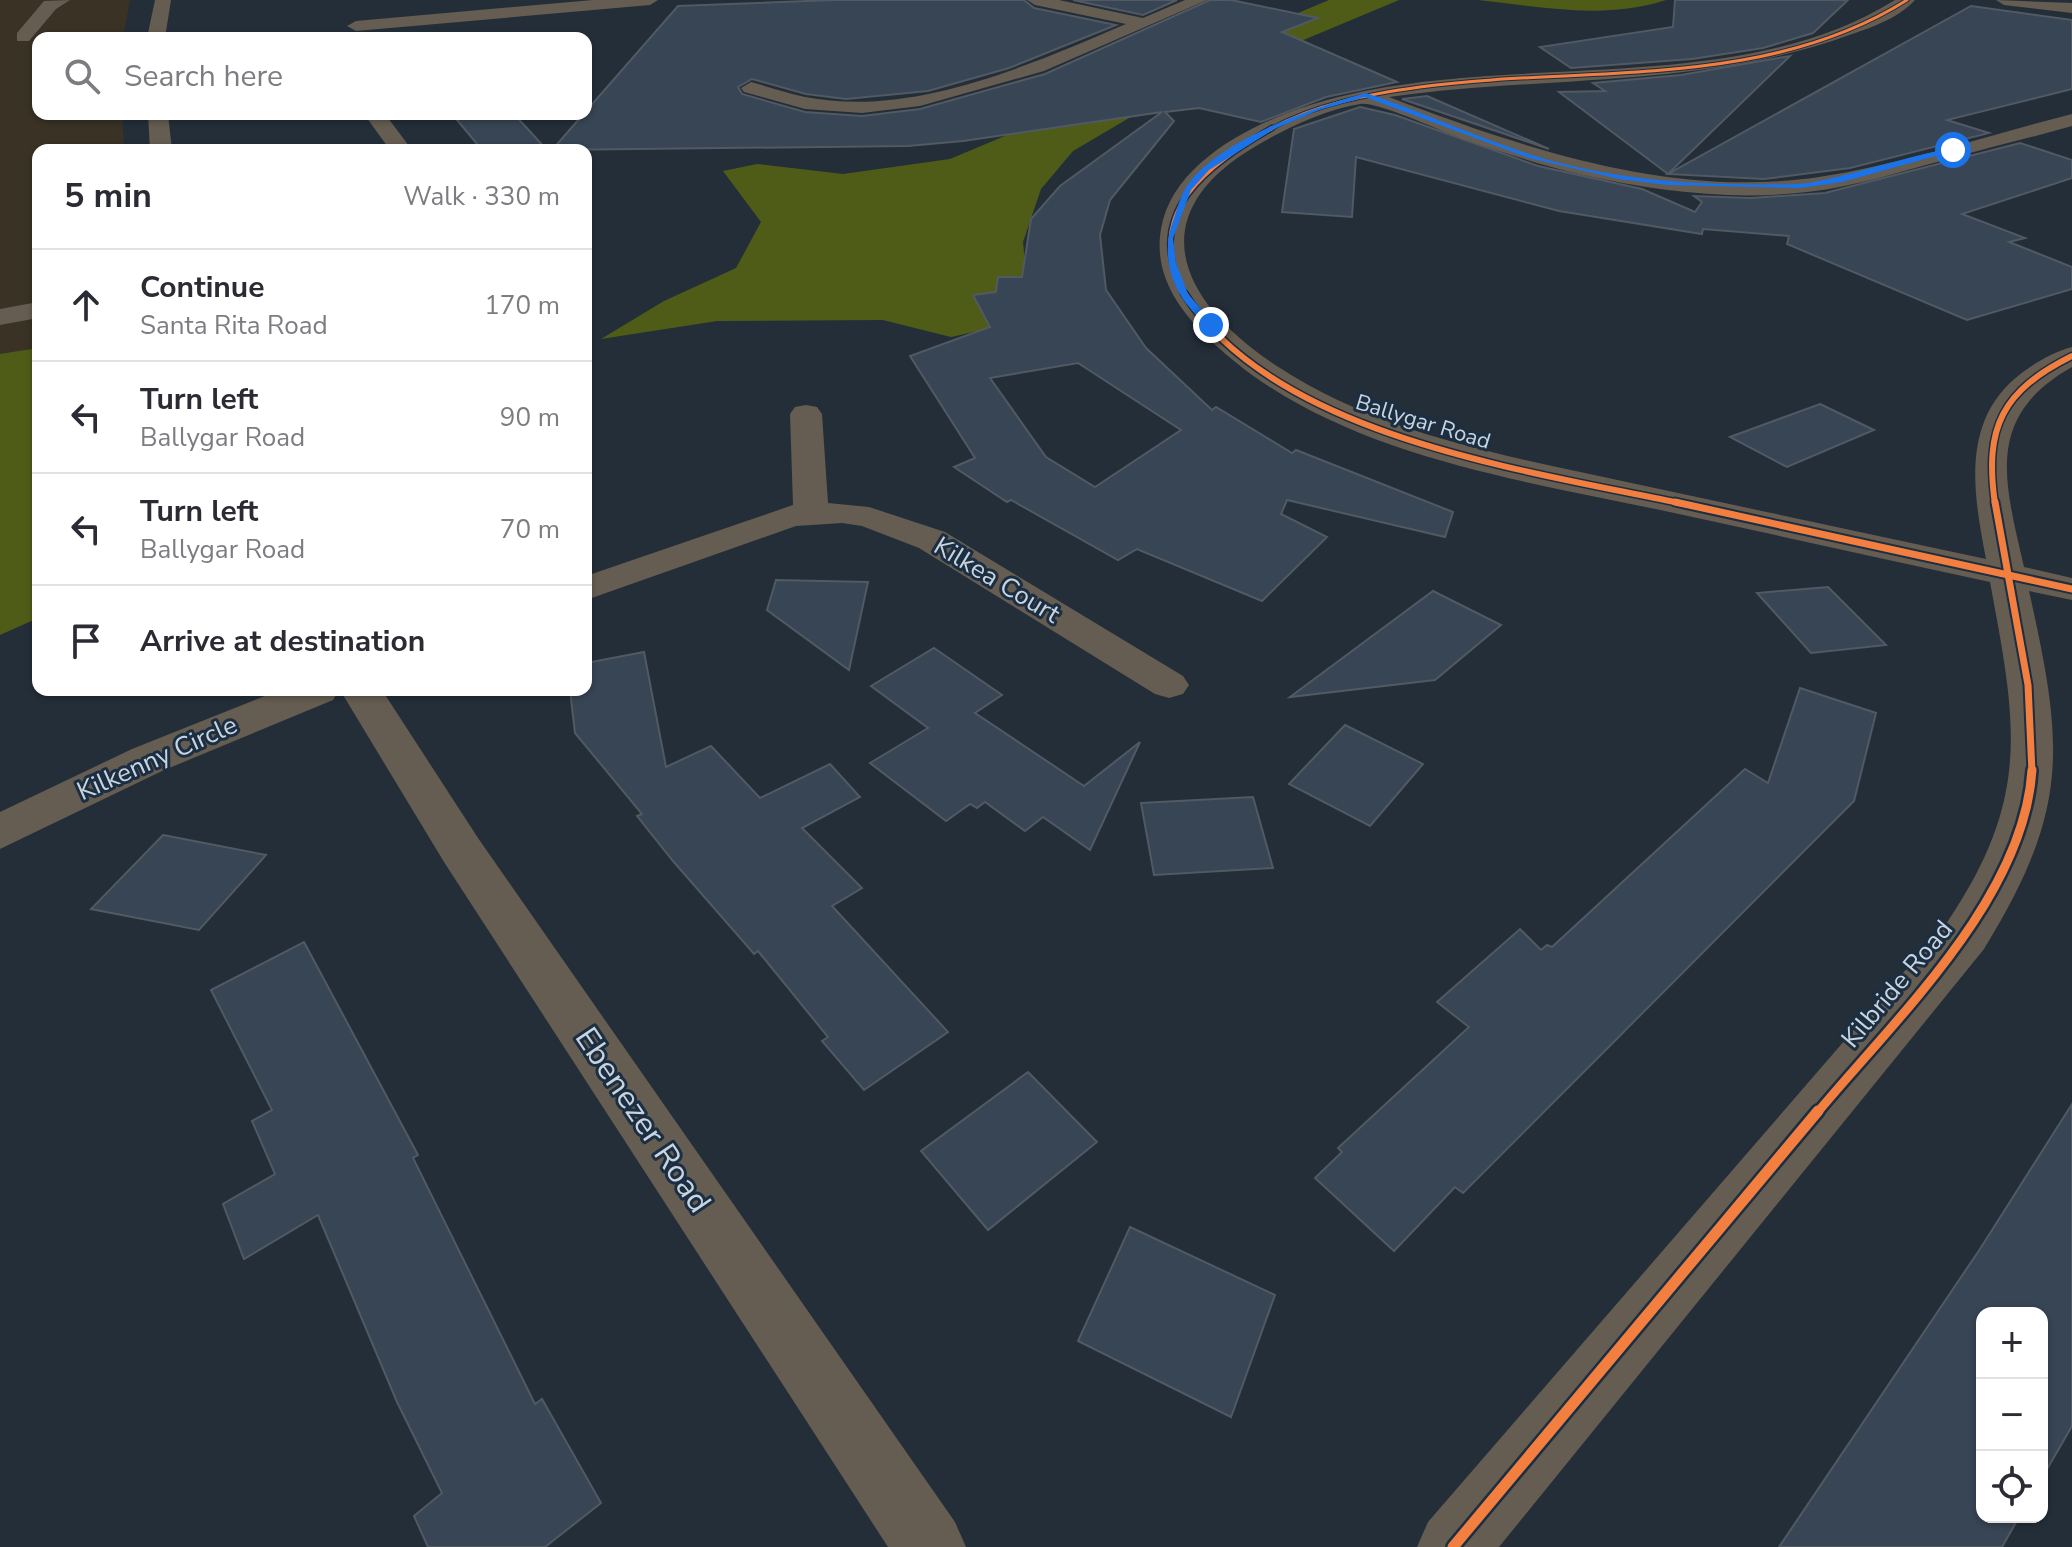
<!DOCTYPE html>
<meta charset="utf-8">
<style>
body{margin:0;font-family:"Nunito Sans",sans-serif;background:#f2f2f3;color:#2b2b33}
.controls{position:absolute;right:24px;bottom:24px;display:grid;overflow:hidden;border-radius:16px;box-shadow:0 2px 6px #0004}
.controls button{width:72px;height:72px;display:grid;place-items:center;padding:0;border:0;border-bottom:2px solid #e1e1e2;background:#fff;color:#2b2b33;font:40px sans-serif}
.stop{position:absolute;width:24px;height:24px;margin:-18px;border:6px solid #1a73e8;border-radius:50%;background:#fff}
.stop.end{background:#1a73e8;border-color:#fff;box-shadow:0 2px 8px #0008}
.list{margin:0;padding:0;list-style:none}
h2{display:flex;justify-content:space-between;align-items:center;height:104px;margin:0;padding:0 32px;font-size:34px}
h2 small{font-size:26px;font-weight:400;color:#7c7c81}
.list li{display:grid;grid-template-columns:52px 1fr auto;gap:24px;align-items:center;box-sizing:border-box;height:112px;padding:0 32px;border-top:2px solid #e1e1e2}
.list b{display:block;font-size:30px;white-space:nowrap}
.list p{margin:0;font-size:26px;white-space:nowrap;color:#7c7c81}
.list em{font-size:26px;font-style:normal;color:#7c7c81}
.icon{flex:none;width:44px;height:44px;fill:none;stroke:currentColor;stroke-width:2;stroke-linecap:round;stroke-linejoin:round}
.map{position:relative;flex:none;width:2072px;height:1547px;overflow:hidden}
.search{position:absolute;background:#fff;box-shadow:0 2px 6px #0004;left:32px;top:32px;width:560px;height:88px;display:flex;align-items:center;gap:20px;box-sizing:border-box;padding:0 28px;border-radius:16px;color:#7c7c81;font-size:30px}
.panel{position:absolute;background:#fff;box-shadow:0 2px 6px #0004;left:32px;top:144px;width:560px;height:552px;border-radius:16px}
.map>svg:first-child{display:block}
.education{fill:#393225}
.forest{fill:#4f5c17}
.building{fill:#374554;stroke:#515962;stroke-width:2;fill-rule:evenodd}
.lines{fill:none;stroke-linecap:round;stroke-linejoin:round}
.minor{fill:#655d51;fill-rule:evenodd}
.cycleway-far5-casing{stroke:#1c2e41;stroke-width:5}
.cycleway-far4-casing{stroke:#1c2e41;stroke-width:7}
.cycleway-far3-casing{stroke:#1c2e41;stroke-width:9}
.cycleway-far2-casing{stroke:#1c2e41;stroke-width:11}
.cycleway-far1-casing{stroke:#1c2e41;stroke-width:14}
.cycleway-casing{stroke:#1c2e41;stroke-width:16}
.cycleway-far5{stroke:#f27e40;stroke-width:3}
.cycleway-far4{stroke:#f27e40;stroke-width:4}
.cycleway-far3{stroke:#f27e40;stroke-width:6}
.cycleway-far2{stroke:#f27e40;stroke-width:7}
.cycleway-far1{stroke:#f27e40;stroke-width:9}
.cycleway{stroke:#f27e40;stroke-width:11}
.route{fill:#1a73e8}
.labels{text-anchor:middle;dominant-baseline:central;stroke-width:6;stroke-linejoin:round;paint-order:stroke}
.far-street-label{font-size:22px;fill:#c8d4e0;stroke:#1c2e41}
.street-label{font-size:26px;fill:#c8d4e0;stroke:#1c2e41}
.near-street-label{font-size:32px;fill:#c8d4e0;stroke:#1c2e41}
</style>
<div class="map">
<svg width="2072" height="1547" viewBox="0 0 2072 1547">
<rect width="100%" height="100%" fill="#242e39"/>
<path class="education" d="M 0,0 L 130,0 L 123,38 L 38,38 L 38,114 L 122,114 L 124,150 L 38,150 L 38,618 L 0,635 Z"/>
<g class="forest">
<path d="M 1329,0 L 1399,0 L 1158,101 L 1073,151 L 1041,189 L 1023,242 L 1027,284 L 1005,325 L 951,337 L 883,320 L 717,321 L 601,339 L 664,301 L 736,268 L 761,222 L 723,171 L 757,164 L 843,174 L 950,159 Z"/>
<path d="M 1478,0 L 1666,0 C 1605,20 1541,7 1478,0 Z"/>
<path d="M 38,348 L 38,618 L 0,635 L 0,354 Z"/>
</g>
<g class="building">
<path d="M 833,0 L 1024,0 L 1034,8 L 1116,25 L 1009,68 L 928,91 L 846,99 L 806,94 L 752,79 L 738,87 L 742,94 L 805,112 L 862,116 L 920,109 L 1045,74 L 1210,0 L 1231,0 L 1318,18 L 1282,32 L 1397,82 L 1326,97 L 1261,122 L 1199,108 L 1165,112 L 1174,121 L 1110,200 L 1100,235 L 1106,290 L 1146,348 L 1212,410 L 1216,407 L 1292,453 L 1296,450 L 1453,512 L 1445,537 L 1287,500 L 1281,514 L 1327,537 L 1262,601 L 1137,549 L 1118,560 L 1011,500 L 1007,502 L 954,467 L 975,458 L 910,356 L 990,327 L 973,295 L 996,292 L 998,277 L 1022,277 L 1031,219 L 1060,186 L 1162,112 L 963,141 L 908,146 L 552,150 L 678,6 ZM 1078,363 L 1181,430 L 1095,487 L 1046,457 L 990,378 Z"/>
<path d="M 1073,0 L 1177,0 L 1143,15 Z"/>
<path d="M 1675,0 L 1848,0 L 1813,33 L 1763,48 L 1692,59 L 1571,68 L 1540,47 L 1673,27 Z"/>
<path d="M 1971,6 L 2072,20 L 2072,89 L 1947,120 L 1989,133 L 1850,168 L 1764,179 L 1668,174 Z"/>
<path d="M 1790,56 L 1668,174 L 1559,92 L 1605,91 L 1593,83 L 1681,75 Z"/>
<path d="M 1427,96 L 1549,149 L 1402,99 Z"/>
<path d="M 1360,107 L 1395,115 L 1538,166 L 1642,189 L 1695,212 L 1702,202 L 1694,196 L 1751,198 L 1825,193 L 2020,143 L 2072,160 L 2072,178 L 1962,214 L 2025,238 L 2009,242 L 2072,267 L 2072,289 L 1967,320 L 1787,244 L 1789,236 L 1703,229 L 1702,234 L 1559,211 L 1356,157 L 1352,217 L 1282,212 L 1294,129 Z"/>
<path d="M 452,114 L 514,114 L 547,150 L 482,150 Z"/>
<path d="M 1820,404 L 1874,430 L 1787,467 L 1730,437 Z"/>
<path d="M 776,580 L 868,582 L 849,670 L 767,610 Z"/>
<path d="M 1828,587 L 1886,645 L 1811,653 L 1757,593 Z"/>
<path d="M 1433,591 L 1501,625 L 1435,680 L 1290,697 Z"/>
<path d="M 934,648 L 1002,695 L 975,713 L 1084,786 L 1140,742 L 1090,850 L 1043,817 L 1025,831 L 985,802 L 977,808 L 970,804 L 946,821 L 870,763 L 928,728 L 871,686 Z"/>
<path d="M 644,652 L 666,767 L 711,746 L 760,798 L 830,764 L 860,797 L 802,828 L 862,888 L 832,906 L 948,1032 L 864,1090 L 822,1041 L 828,1037 L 758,951 L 754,954 L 673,861 L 637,816 L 642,814 L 575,733 L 570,690 L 586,690 L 586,663 Z"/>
<path d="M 1800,688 L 1876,713 L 1854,801 L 1463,1193 L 1455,1187 L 1394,1251 L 1315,1178 L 1342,1152 L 1338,1148 L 1469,1027 L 1437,1002 L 1520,929 L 1541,950 L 1547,945 L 1552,947 L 1745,769 L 1768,783 Z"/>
<path d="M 1345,725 L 1423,764 L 1370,826 L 1289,784 Z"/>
<path d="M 1253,797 L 1273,868 L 1154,875 L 1141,803 Z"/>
<path d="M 163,835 L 266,855 L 199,930 L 91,909 Z"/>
<path d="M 304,942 L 418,1155 L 413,1158 L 535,1404 L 542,1399 L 601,1503 L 545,1547 L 428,1547 L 414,1516 L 442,1493 L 397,1402 L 318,1215 L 244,1259 L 223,1204 L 275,1174 L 252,1121 L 272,1110 L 211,990 Z"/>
<path d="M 1028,1072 L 1097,1142 L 988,1230 L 921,1151 Z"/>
<path d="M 2072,1104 L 2072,1426 L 2042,1478 L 2042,1313 L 1982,1313 L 1982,1517 L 2019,1517 L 2002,1547 L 1779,1547 L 1980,1249 Z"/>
<path d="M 1130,1227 L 1275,1295 L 1231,1417 L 1078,1341 Z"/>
</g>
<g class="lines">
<g class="minor">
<path d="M 70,0 L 56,9 L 29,41 L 17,41 L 17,33 L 44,1 Z"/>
<path d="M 155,0 L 171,0 L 165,38 L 147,38 Z"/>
<path d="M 593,0 L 658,0 L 650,5 L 356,31 L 347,26 L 356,21 Z"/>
<path d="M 1027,0 L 1059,0 L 1143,18 L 1185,0 L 1207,0 L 1044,71 L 920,106 L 862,113 L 805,109 L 744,92 L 741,88 L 751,82 C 769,87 787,93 805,97 C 913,118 1029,65 1126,24 L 1035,5 Z"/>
<path d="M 1895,0 L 1915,0 C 1900,17 1873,27 1852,34 C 1703,89 1544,75 1389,97 C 1525,149 1672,199 1819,177 C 1904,164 1988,135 2072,114 L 2072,126 C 2030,138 1987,148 1945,160 C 1899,172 1854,187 1807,192 C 1732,201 1657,191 1583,175 C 1544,166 1504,153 1466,140 C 1444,133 1378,101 1360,104 C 1324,110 1287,128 1256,146 C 1135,217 1183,306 1280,368 C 1386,437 1515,457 1636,484 C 1753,509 1869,534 1986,559 C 1973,492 1960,418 2023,372 C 2038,361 2054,352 2072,347 L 2072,367 C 1983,417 2005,483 2024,567 L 2072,578 L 2072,600 L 2029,591 C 2064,747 2070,809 1984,949 L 1499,1547 L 1417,1547 L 1428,1522 L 1948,921 C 2032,796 2016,722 1990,582 C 1889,560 1789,538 1688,516 C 1523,479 1325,458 1201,331 C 1174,303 1154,270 1161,229 C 1173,158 1265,117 1327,100 C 1506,50 1735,100 1895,0 Z"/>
<path d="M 1996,0 L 2072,3 L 2072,13 L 2004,5 Z"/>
<path d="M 148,114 L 168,114 L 172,150 L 150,150 Z"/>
<path d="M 364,114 L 385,114 L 412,150 L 390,150 Z"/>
<path d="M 38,302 L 38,318 L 0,325 L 0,309 Z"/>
<path d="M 806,405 L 817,407 L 822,414 L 828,503 L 869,507 L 945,532 L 1183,676 L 1189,685 L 1183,694 L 1169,698 L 1155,694 L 919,548 L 862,526 L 842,523 L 796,526 L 586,600 L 586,576 L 793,505 L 790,414 L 795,407 Z"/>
<path d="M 280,690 L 339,690 L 333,700 L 162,771 L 0,849 L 0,812 L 132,749 Z"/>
<path d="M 340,690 L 382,690 L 478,838 L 955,1522 L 966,1547 L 888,1547 L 444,862 Z"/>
</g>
<defs>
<path id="cycleway-far5" d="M 1269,130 C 1314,104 1370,94 1420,87 C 1581,65 1763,91 1907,0"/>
<path id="cycleway-far4" d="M 1185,295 C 1139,212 1210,164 1272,128"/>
<g id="cycleway-far3">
<path d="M 1184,293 C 1274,437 1530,471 1684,504"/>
<path d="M 1995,504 C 1984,427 2002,391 2072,356"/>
</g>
<g id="cycleway-far2">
<path d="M 1675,502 L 2072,589"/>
<path d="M 1995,502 L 2028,685 L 2032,772"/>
</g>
<path id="cycleway-far1" d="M 1817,1113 C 1896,1018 2024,898 2032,770"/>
<path id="cycleway" d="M 1453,1547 L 1818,1111"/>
</defs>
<use href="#cycleway-far5" class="cycleway-far5-casing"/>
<use href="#cycleway-far4" class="cycleway-far4-casing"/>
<use href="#cycleway-far3" class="cycleway-far3-casing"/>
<use href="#cycleway-far2" class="cycleway-far2-casing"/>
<use href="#cycleway-far1" class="cycleway-far1-casing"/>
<use href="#cycleway" class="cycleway-casing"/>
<use href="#cycleway-far5" class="cycleway-far5"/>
<use href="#cycleway-far4" class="cycleway-far4"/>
<use href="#cycleway-far3" class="cycleway-far3"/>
<use href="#cycleway-far2" class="cycleway-far2"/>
<use href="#cycleway-far1" class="cycleway-far1"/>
<use href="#cycleway" class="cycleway"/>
</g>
<path class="route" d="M 1366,93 C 1422,112 1476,137 1532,155 C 1617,182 1708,186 1797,184 C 1833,183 1938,145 1957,150 L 1842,182 L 1800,188 L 1667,185 L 1619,179 L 1529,158 L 1365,97 L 1319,110 L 1274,129 L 1209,170 L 1191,190 L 1173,238 L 1176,263 L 1188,294 L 1215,325 L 1208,327 C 1199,317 1186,306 1180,294 C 1166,270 1164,243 1174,218 C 1177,209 1180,198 1185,189 C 1214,141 1314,107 1366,93 Z"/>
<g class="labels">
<g class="far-street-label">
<text transform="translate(1423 422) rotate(17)">Ballygar Road</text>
</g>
<g class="street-label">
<text transform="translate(997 580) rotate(31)">Kilkea Court</text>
<text transform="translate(157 758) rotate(-24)">Kilkenny Circle</text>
<text transform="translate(1897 984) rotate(-50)">Kilbride Road</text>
</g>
<g class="near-street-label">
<text transform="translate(643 1120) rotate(56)">Ebenezer Road</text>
</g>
</g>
</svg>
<div class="controls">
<button>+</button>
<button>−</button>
<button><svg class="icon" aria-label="locate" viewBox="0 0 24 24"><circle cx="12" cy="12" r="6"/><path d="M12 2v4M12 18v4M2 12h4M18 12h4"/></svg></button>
</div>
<div class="stop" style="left:1953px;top:150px"></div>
<div class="stop end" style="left:1211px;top:325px"></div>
<div class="search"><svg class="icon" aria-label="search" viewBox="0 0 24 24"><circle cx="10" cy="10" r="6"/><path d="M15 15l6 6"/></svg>Search here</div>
<section class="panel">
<h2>5 min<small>Walk · 330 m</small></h2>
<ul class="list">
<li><svg class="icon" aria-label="ahead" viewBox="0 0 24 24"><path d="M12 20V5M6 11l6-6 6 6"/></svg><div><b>Continue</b><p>Santa Rita Road</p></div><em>170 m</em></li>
<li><svg class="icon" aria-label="left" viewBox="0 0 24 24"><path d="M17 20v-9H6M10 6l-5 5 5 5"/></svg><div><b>Turn left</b><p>Ballygar Road</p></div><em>90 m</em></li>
<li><svg class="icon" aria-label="left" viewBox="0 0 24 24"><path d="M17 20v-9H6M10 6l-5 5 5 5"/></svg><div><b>Turn left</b><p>Ballygar Road</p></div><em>70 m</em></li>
<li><svg class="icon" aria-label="arrive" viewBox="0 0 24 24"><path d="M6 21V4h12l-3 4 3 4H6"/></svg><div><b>Arrive at destination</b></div></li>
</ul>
</section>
</div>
